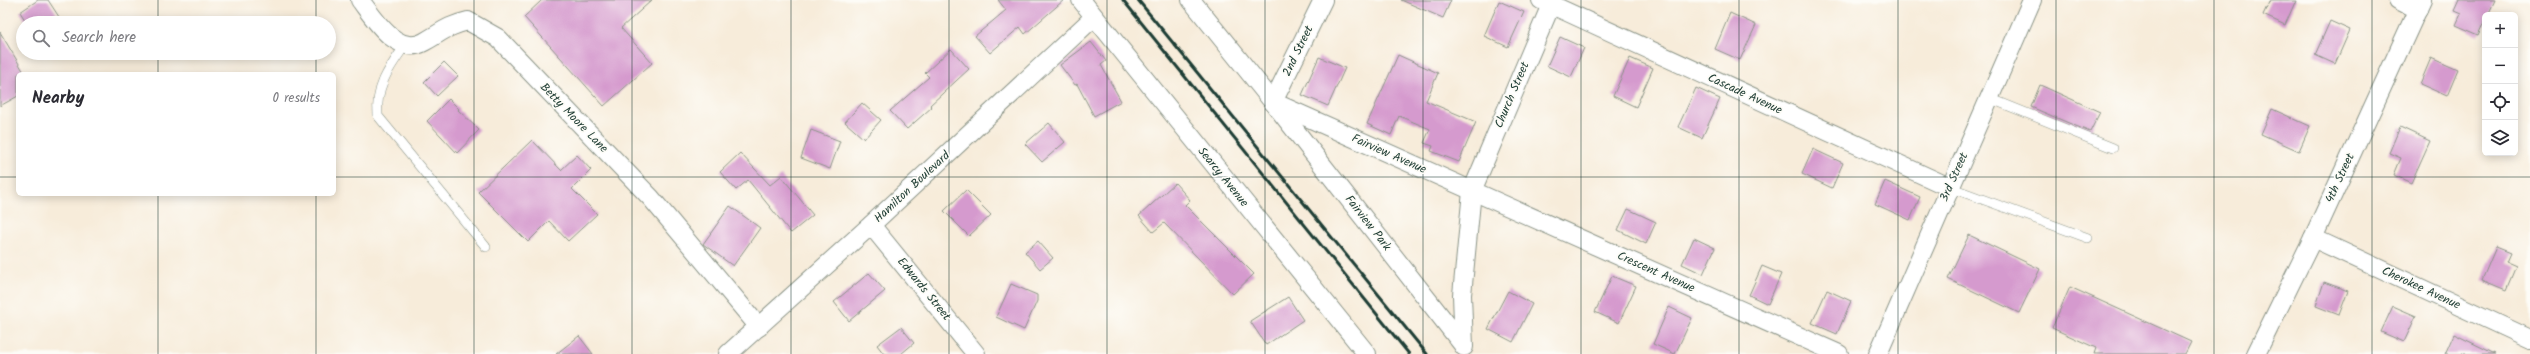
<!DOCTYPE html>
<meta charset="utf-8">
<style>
body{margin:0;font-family:Kalam,sans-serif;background:#f7f7f7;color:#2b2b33}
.controls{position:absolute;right:12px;top:12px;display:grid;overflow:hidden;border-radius:6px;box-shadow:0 2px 10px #0003}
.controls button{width:36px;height:36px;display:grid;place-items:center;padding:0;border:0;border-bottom:1px solid #e1e1e2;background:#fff;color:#2b2b33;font:20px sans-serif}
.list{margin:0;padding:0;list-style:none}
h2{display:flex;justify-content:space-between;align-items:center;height:52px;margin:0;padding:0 16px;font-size:17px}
h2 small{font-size:13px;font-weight:400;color:#7c7c81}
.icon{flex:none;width:22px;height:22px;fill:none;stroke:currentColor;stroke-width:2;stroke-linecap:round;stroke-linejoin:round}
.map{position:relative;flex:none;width:2530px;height:354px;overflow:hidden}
.search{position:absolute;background:#fff;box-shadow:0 2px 10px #0003;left:16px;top:16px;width:320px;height:44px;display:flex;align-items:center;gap:10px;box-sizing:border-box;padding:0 14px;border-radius:22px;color:#7c7c81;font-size:15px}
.panel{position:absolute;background:#fff;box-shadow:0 2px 10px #0003;left:16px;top:72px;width:320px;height:124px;border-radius:6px}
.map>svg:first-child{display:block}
.building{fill:#d59ace}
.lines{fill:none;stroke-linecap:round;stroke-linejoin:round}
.service-casing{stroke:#8b9487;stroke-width:10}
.minor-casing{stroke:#8b9487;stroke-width:20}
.service{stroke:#fff;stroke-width:9}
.minor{stroke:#fff;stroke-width:18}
.rail{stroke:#1f3d34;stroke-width:3}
.grid{fill:none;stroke:#1f3d34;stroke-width:1;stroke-opacity:0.55}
.labels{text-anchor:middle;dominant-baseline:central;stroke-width:3.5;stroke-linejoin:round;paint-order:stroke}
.street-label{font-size:12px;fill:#1f3d34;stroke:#fdfcf7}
</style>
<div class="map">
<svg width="2530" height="354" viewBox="0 0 2530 354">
<rect width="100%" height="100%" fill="#fdfcf7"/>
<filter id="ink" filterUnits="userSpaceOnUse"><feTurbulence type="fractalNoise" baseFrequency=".025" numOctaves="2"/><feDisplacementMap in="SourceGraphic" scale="8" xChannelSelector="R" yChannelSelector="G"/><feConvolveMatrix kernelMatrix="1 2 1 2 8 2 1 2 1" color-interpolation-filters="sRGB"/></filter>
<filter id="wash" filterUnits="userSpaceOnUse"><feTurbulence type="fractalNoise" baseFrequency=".012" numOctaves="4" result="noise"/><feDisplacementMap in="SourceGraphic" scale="16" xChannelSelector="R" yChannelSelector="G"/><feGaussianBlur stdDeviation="0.9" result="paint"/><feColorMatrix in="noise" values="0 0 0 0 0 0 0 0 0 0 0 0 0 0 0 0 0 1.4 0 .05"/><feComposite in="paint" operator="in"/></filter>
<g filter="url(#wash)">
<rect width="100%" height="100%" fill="#f7ecda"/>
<g id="blocks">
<g class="building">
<path d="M 38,0 L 48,0 L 63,23 L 27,23 L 20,12 Z"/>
<path d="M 542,0 L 652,0 L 621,28 L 652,63 L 604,106 L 524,17 Z"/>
<path d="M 998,0 L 1064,0 L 1025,34 L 1020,27 L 990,53 L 975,36 L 1006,10 Z"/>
<path d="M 1401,0 L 1451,0 L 1443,18 Z"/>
<path d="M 2270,0 L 2296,0 L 2285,25 L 2263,15 Z"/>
<path d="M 2459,0 L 2495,0 L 2488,15 L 2485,15 L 2485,22 L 2479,35 L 2456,25 L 2461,14 L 2454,11 Z"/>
<path d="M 1499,1 L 1524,12 L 1508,47 L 1484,36 Z"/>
<path d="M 1730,13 L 1756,25 L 1740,60 L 1715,49 Z"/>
<path d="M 2330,21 L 2350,30 L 2335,64 L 2315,55 Z"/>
<path d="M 0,32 L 25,74 L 18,74 L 18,96 L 0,106 Z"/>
<path d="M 1560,37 L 1584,48 L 1571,77 L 1547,66 Z"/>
<path d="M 1091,42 L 1106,61 L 1101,65 L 1121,101 L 1094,116 L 1077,84 L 1075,85 L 1060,65 Z"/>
<path d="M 951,49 L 969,69 L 930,105 L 932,107 L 907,129 L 890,111 L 929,77 L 925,73 Z"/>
<path d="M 1398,55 L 1438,73 L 1426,101 L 1476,122 L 1459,162 L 1431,151 L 1433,146 L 1424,143 L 1430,129 L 1399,116 L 1391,135 L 1367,124 Z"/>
<path d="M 1319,57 L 1345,68 L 1328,106 L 1302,95 Z"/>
<path d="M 1630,58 L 1653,68 L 1636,107 L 1613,96 Z"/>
<path d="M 2431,58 L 2458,70 L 2447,96 L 2420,84 Z"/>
<path d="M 444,62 L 458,76 L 437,96 L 424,82 Z"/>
<path d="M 2040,85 L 2100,112 L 2090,132 L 2031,107 Z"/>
<path d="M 1696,88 L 1720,99 L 1702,138 L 1678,127 Z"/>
<path d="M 449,99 L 459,109 L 458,110 L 479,130 L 457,153 L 427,121 Z"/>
<path d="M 862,103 L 881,120 L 864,139 L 845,122 Z"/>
<path d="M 2272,109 L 2310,126 L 2299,151 L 2261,134 Z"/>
<path d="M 1049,123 L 1065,142 L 1042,162 L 1025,144 Z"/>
<path d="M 2400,127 L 2430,141 L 2411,183 L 2394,175 L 2401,158 L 2389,153 Z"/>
<path d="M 811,130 L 840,141 L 830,169 L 801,158 Z"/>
<path d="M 532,140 L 561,170 L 577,155 L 591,170 L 572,189 L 597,214 L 568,241 L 549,221 L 528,242 L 478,192 Z"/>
<path d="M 1813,149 L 1843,163 L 1832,188 L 1802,174 Z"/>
<path d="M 740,153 L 770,185 L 781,176 L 813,215 L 791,233 L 748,180 L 736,190 L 720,172 Z"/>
<path d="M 1885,181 L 1920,197 L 1910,220 L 1875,204 Z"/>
<path d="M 1175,183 L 1190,200 L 1185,205 L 1254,274 L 1233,294 L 1164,223 L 1153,232 L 1139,216 Z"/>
<path d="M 966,190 L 991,215 L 969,236 L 944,211 Z"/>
<path d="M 730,206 L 760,228 L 733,266 L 703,244 Z"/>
<path d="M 1628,209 L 1656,222 L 1646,244 L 1618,230 Z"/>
<path d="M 1969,235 L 2040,269 L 2019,313 L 1948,279 Z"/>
<path d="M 1694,238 L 1715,248 L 1703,274 L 1682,264 Z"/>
<path d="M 1038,241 L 1053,258 L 1040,269 L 1025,252 Z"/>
<path d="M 2496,247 L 2511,253 L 2507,262 L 2516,266 L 2506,290 L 2482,280 Z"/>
<path d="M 1762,266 L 1781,274 L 1768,304 L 1749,295 Z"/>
<path d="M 869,273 L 885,291 L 849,321 L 834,302 Z"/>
<path d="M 1612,276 L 1636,286 L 1619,323 L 1595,312 Z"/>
<path d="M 2324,282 L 2348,291 L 2339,315 L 2316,306 Z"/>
<path d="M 1011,284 L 1037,295 L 1037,301 L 1024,330 L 996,317 Z"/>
<path d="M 2070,287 L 2191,342 L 2185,354 L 2094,354 L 2096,348 L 2052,328 Z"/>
<path d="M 1827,290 L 1851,301 L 1837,334 L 1812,323 Z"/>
<path d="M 1508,291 L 1532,304 L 1513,342 L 1488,329 Z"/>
<path d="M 1288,297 L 1303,320 L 1266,345 L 1250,321 Z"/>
<path d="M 2393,306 L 2416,316 L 2404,342 L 2381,332 Z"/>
<path d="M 1669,307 L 1692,318 L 1675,354 L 1653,344 Z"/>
<path d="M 901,327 L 914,343 L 901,354 L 884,354 L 877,345 Z"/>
<path d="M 2454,334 L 2495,354 L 2445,354 Z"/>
<path d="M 579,336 L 593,354 L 556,354 Z"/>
</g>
</g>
</g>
<g filter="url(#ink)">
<use href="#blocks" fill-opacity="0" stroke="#8b9487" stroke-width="1"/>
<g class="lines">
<defs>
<g id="service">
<path d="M 406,44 C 390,67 375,86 378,116 L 486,247"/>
<path d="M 1989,98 L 2113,148"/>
<path d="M 1949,187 L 2088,238"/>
</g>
<g id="minor">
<path d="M 360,0 C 373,17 397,57 424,42 C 442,32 447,26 468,21 L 498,38 L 651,198 L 759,327"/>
<path d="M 1081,0 L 1367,354"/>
<path d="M 1191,0 L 1273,102 L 1839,354"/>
<path d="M 1323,0 L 1273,102 L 1463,345"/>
<path d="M 1541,0 L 1949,187"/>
<path d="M 2398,0 L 2418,10"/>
<path d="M 871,225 L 976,354"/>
<path d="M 2313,238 L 2530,339"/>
<path d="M 1464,347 L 1462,295 L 1472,191 L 1553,0"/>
<path d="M 728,354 L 871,225 L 1094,17"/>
<path d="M 1878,354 L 2032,0"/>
<path d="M 2256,354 L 2313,238 L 2422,0"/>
</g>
</defs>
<use href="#service" class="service-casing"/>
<use href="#minor" class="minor-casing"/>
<use href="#service" class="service"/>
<use href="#minor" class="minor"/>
<g class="rail">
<path d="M 1123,0 L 1409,354"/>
<path d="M 1138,0 L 1427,354"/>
</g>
</g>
</g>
<path class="grid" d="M 158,0 L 158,23M 316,0 L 316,23M 474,0 L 474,354M 632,0 L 632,354M 791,0 L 791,354M 949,0 L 949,354M 1107,0 L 1107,354M 1265,0 L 1265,354M 1423,0 L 1423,354M 1581,0 L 1581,354M 1739,0 L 1739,354M 1898,0 L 1898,354M 2056,0 L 2056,354M 2214,0 L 2214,354M 2372,0 L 2372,354M 158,53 L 158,74M 316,53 L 316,74M 0,177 L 18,177M 334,177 L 2530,177M 158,194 L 158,354M 316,194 L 316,354"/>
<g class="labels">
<g class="street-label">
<text transform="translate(1298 51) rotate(-64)">2nd Street</text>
<text transform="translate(1745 94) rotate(25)">Cascade Avenue</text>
<text transform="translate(1512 95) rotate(-67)">Church Street</text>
<text transform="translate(574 118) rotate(46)">Betty Moore Lane</text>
<text transform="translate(1389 154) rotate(24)">Fairview Avenue</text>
<text transform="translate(1223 177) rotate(51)">Searcy Avenue</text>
<text transform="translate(1954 177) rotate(-66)">3rd Street</text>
<text transform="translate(2340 178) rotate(-65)">4th Street</text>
<text transform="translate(912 187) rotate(-43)">Hamilton Boulevard</text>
<text transform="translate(1368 223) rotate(52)">Fairview Park</text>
<text transform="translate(1656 272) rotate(24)">Crescent Avenue</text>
<text transform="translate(2421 288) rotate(25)">Cherokee Avenue</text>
<text transform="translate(924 289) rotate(51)">Edwards Street</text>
</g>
</g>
</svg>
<div class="controls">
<button>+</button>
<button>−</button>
<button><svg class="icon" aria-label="locate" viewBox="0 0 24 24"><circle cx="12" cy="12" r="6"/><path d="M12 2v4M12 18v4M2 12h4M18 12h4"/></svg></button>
<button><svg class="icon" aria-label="layers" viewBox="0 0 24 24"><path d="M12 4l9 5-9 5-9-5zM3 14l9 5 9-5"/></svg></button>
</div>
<div class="search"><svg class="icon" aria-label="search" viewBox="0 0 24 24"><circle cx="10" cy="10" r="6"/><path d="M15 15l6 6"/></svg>Search here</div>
<section class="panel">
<h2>Nearby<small>0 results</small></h2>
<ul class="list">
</ul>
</section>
</div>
